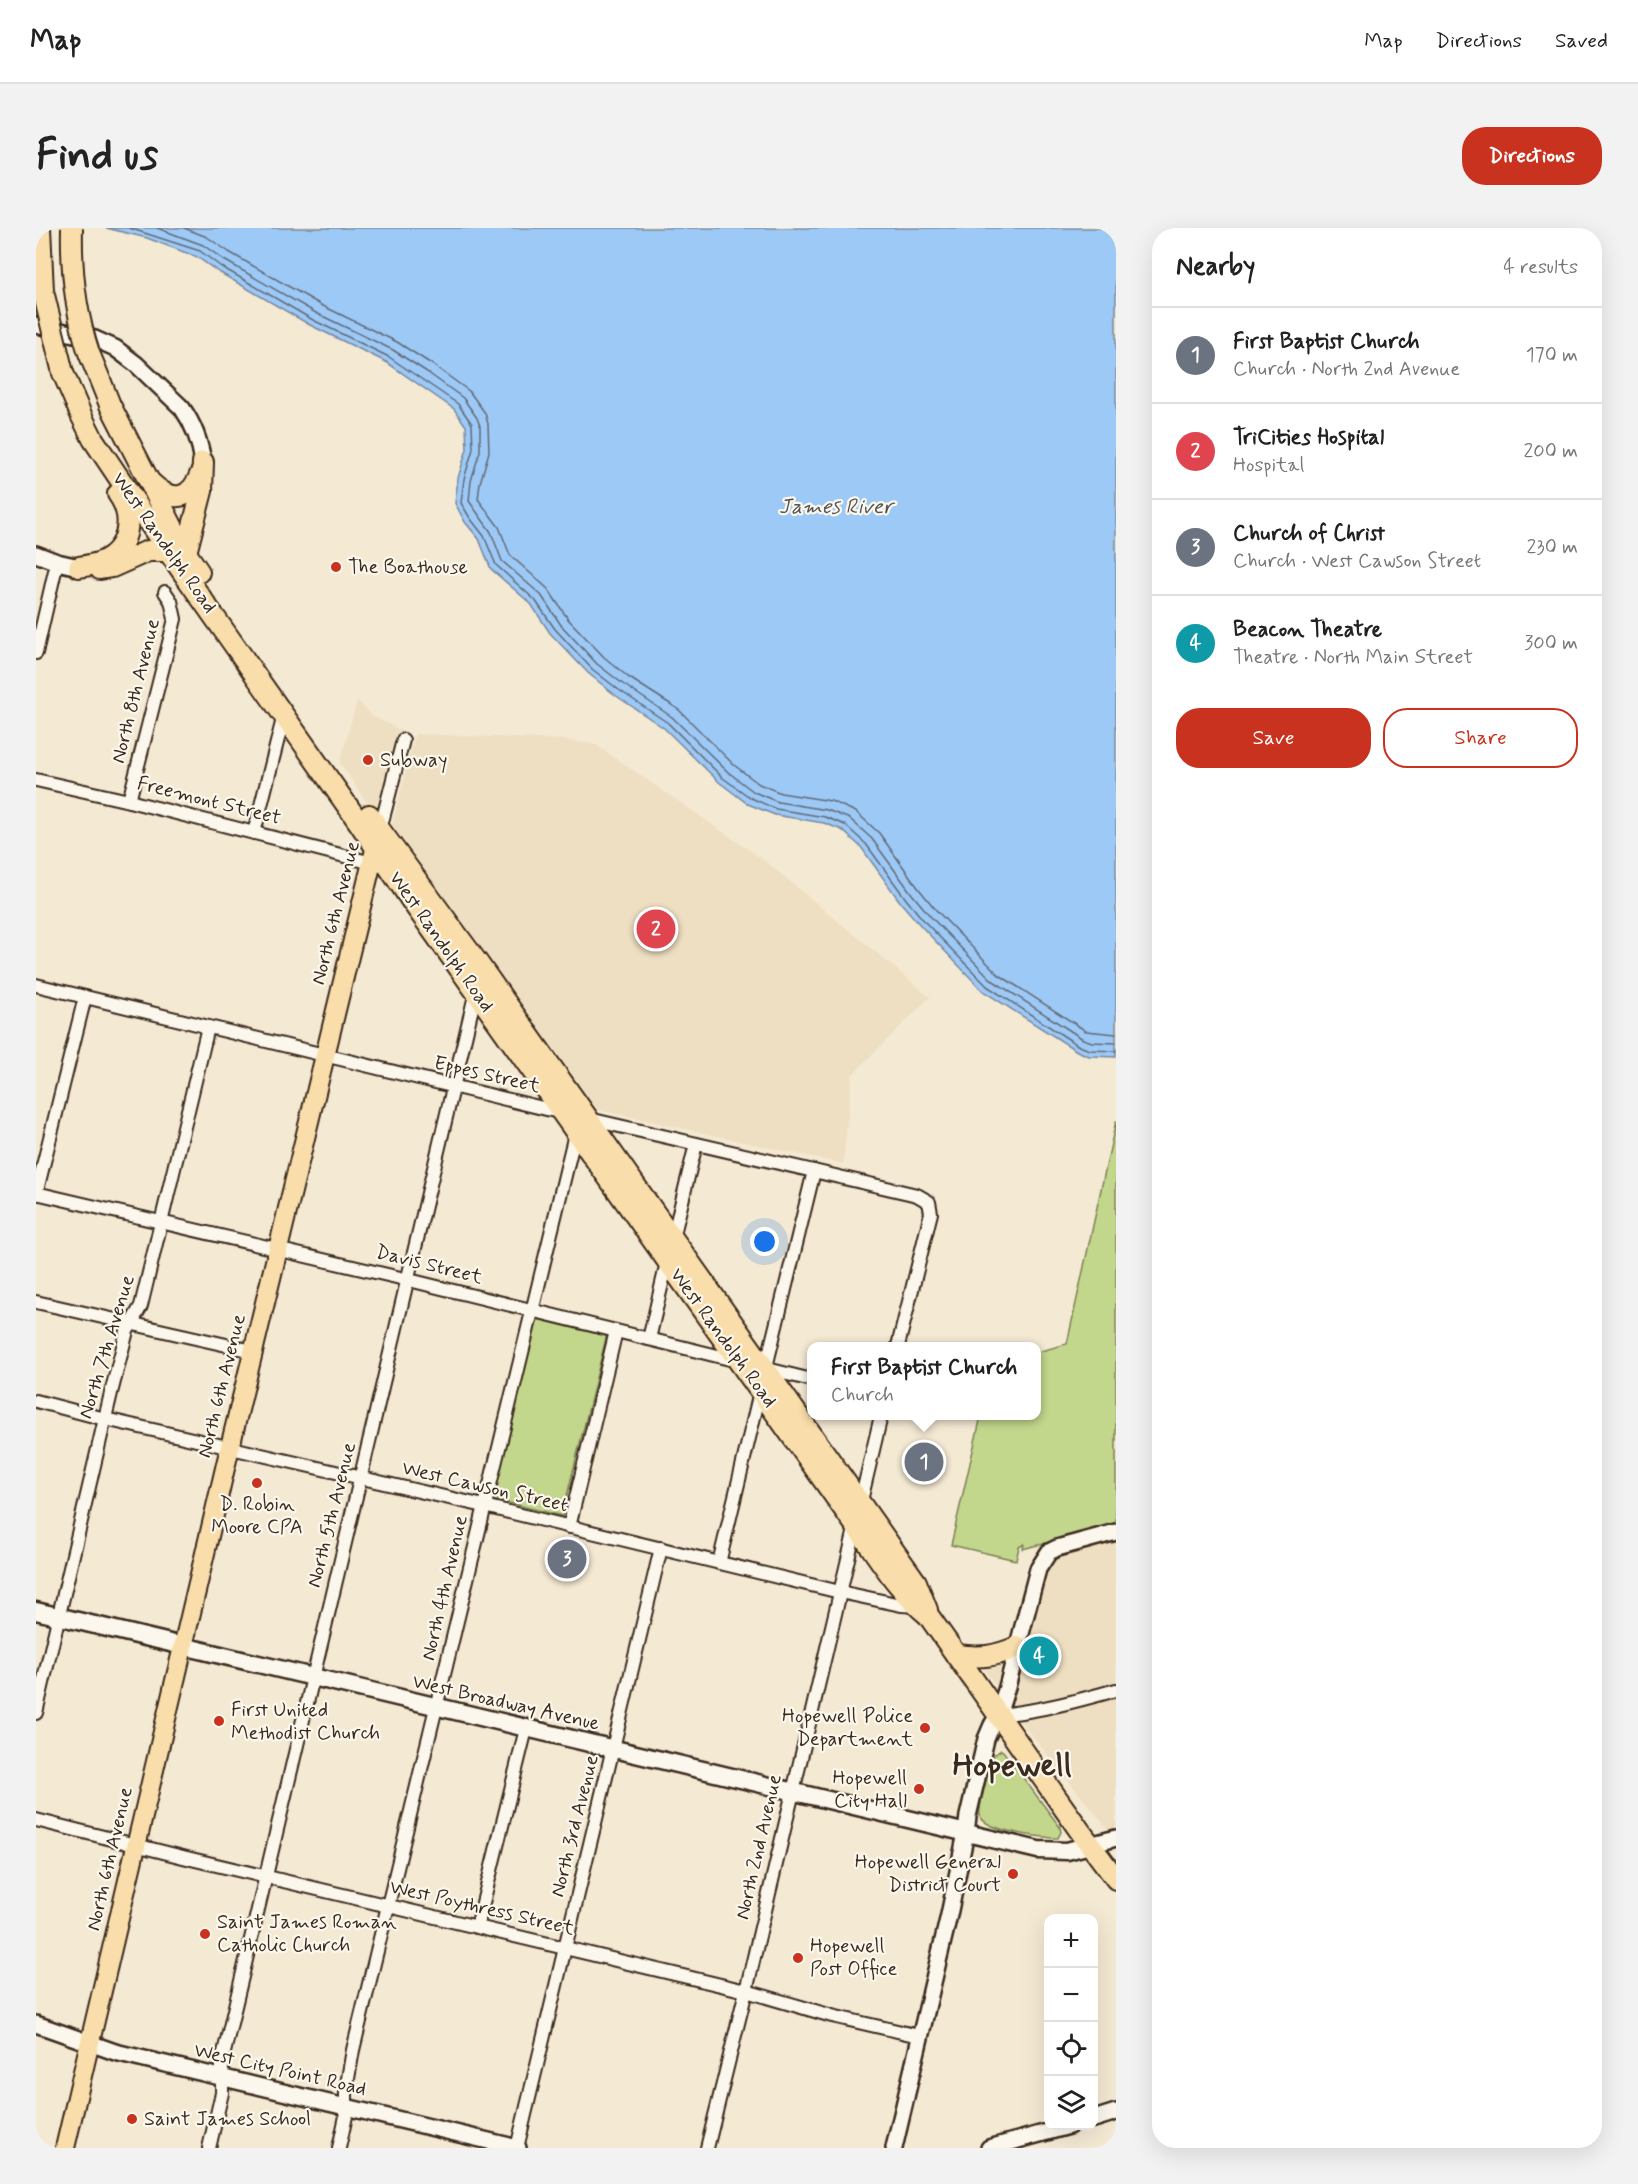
<!DOCTYPE html>
<meta charset="utf-8">
<style>
body{margin:0;font-family:Mynerve,sans-serif;background:#f2f2f2;color:#222}
.controls{position:absolute;right:18px;bottom:18px;display:grid;overflow:hidden;border-radius:12px;box-shadow:0 6px 24px #0002}
.controls button{width:54px;height:54px;display:grid;place-items:center;padding:0;border:0;border-bottom:2px solid #e0e0e0;background:#fff;color:#222;font:30px sans-serif}
.you{position:absolute;left:729px;top:1014px;width:21px;height:21px;margin:-15px;border:4px solid #fff;border-radius:50%;background:#1a73e8;box-shadow:0 0 0 9px #1a73e833}
.badge{display:grid;place-items:center;width:39px;height:39px;border-radius:50%;background:#c8321e;color:#fff;font-size:20px;font-weight:700}
.pin{position:absolute;translate:-50% -50%;border:3px solid #fff;box-shadow:0 2px 6px #0006}
.popup{position:absolute;left:771px;top:1114px;width:234px;height:78px;box-sizing:border-box;display:grid;place-content:center;border-radius:12px;background:#fff;filter:drop-shadow(0 2px 4px #0005);font-size:20px;white-space:nowrap;color:#767676}
.popup b{font-size:22px;color:#222}
.popup::after{content:'';position:absolute;left:50%;top:100%;margin-left:-12px;border:12px solid transparent;border-top-color:#fff}
.list{margin:0;padding:0;list-style:none}
h2{display:flex;justify-content:space-between;align-items:center;height:78px;margin:0;padding:0 24px;font-size:26px}
h2 small{font-size:20px;font-weight:400;color:#767676}
.list li{display:grid;grid-template-columns:39px 1fr auto;gap:18px;align-items:center;box-sizing:border-box;height:96px;padding:0 24px;border-top:2px solid #e0e0e0}
.list b{display:block;font-size:22px;white-space:nowrap}
.list p{margin:0;font-size:20px;white-space:nowrap;color:#767676}
.list em{font-size:20px;font-style:normal;color:#767676}
.actions{display:flex;gap:12px;padding:18px 24px}
.actions a{flex:1;padding:14px 0;border:2px solid #c8321e;border-radius:24px;text-align:center;font-size:21px;color:#c8321e}
.actions .main{background:#c8321e;color:#fff}
.icon{flex:none;width:33px;height:33px;fill:none;stroke:currentColor;stroke-width:2;stroke-linecap:round;stroke-linejoin:round}
.map{position:relative;flex:none;width:1080px;height:1920px;overflow:hidden;border-radius:24px}
header{display:flex;align-items:center;gap:36px;box-sizing:border-box;height:84px;padding:0 30px;background:#fff;border-bottom:2px solid #e0e0e0}
header strong{font-size:28px}
nav{display:flex;gap:33px;margin-inline-start:auto;font-size:21px}
.intro{display:flex;align-items:center;justify-content:space-between;box-sizing:border-box;height:144px;padding:0 36px}
h1{margin:0;font-size:42px}
.button{padding:15px 27px;border-radius:24px;background:#c8321e;color:#fff;font-size:21px;font-weight:700}
main{display:flex;gap:36px;padding:0 36px}
aside{flex:1;background:#fff;border-radius:24px;box-shadow:0 6px 24px #0002}
.map>svg:first-child{display:block}
.built{fill:#efdfc2}
.green{fill:#c2d68c;stroke:#7e8055;stroke-width:1.5}
.water{fill:#9dc9f7;stroke:#7689a0;stroke-width:1.5}
.lines{fill:none;stroke-linecap:round;stroke-linejoin:round}
.shore{stroke:#626a75;stroke-width:1.5}
.minor-casing{stroke:#3b2a1e;stroke-width:16}
.tertiary-casing{stroke:#3b2a1e;stroke-width:20}
.secondary-casing{stroke:#3b2a1e;stroke-width:21}
.primary-casing{stroke:#3b2a1e;stroke-width:22}
.trunk-casing{stroke:#3b2a1e;stroke-width:24}
.minor{stroke:#fbf7ec;stroke-width:12}
.tertiary{stroke:#fbf7ec;stroke-width:15}
.secondary{stroke:#fbf7ec;stroke-width:16}
.primary{stroke:#f9deab;stroke-width:18}
.trunk{stroke:#f9deab;stroke-width:20}
.trunk-bridge-casing{stroke:#3b2a1e;stroke-width:24;stroke-linecap:butt}
.trunk-bridge{stroke:#f9deab;stroke-width:20}
.poi-dot{fill:#c8321e;stroke:#fbf7ec;stroke-width:2}
.labels{text-anchor:middle;dominant-baseline:central;stroke-width:4.5;stroke-linejoin:round;paint-order:stroke}
.street-label{font-size:20px;fill:#3b2a1e;stroke:#fbf7ec}
.poi-label{font-size:20px;fill:#3b2a1e;stroke:#fbf7ec;text-anchor:start}
.water-label{font-size:21px;font-style:italic;fill:#545254;stroke:#fbf7ec}
.town-label{font-size:32px;font-weight:bold;fill:#3b2a1e;stroke:#fbf7ec}
</style>
<header>
<strong>Map</strong>
<nav><a>Map</a><a>Directions</a><a>Saved</a></nav>
</header>
<div class="intro"><h1>Find us</h1><a class="button">Directions</a></div>
<main>
<div class="map">
<svg width="1080" height="1920" viewBox="0 0 1080 1920">
<rect width="100%" height="100%" fill="#f4e9d3"/>
<filter id="ink" filterUnits="userSpaceOnUse"><feTurbulence type="fractalNoise" baseFrequency=".0167" numOctaves="2"/><feDisplacementMap in="SourceGraphic" scale="12" xChannelSelector="R" yChannelSelector="G"/><feConvolveMatrix kernelMatrix="1 2 1 2 8 2 1 2 1" color-interpolation-filters="sRGB"/></filter>
<g filter="url(#ink)">
<g class="built">
<path d="M 321,472 L 336,488 L 364,502 L 343,579 L 340,582 L 336,582 L 304,535 Z"/>
<path d="M 379,506 L 530,512 L 560,517 L 728,632 L 894,769 L 816,847 L 807,936 L 554,880 L 479,770 L 356,598 Z"/>
<path d="M 1080,1296 L 1080,1611 L 987,1497 L 931,1417 L 947,1422 L 977,1414 L 1003,1317 Z"/>
</g>
<g class="green">
<path d="M 1080,893 L 1080,1296 L 987,1321 L 988,1316 L 983,1319 L 980,1332 L 915,1317 L 945,1188 L 1000,1188 L 1001,1124 L 1031,1116 Z"/>
<path d="M 501,1089 L 571,1106 L 526,1288 L 457,1271 Z"/>
<path d="M 965,1522 L 967,1523 L 1024,1599 L 1025,1604 L 1022,1610 L 1016,1610 C 1001,1608 947,1603 944,1587 C 942,1575 954,1541 957,1528 Z"/>
</g>
<path class="water" d="M 70,0 L 1080,0 L 1080,829 L 1053,828 L 1041,823 L 947,763 L 885,698 L 865,675 L 825,619 L 806,602 L 788,595 L 739,587 L 712,576 L 683,554 L 628,500 L 579,467 L 552,445 L 514,405 L 495,376 L 455,341 L 443,311 L 429,294 L 419,275 L 422,250 L 431,221 L 430,198 L 418,181 L 350,134 L 274,97 L 181,43 L 161,29 L 111,10 Z"/>
<g class="lines">
<g class="shore">
<path d="M 93,0 L 164,23 L 184,38 L 277,92 L 353,129 L 422,176 L 436,196 L 437,221 L 428,251 L 425,275 L 434,290 L 448,308 L 460,337 L 499,372 L 519,401 L 556,441 L 583,462 L 632,495 L 687,550 L 715,570 L 740,581 L 789,589 L 809,597 L 830,616 L 870,671 L 889,694 L 951,758 L 1043,818 L 1054,822 L 1080,823"/>
<path d="M 121,0 L 167,17 L 188,32 L 280,85 L 357,122 L 391,144 L 427,170 L 441,190 L 444,198 L 444,223 L 435,253 L 433,273 L 455,304 L 466,333 L 505,367 L 525,397 L 561,436 L 587,456 L 636,489 L 692,544 L 718,564 L 742,574 L 791,582 L 814,591 L 836,611 L 876,666 L 895,689 L 956,752 L 1047,811 L 1056,814 L 1080,815"/>
<path d="M 148,0 L 171,9 L 193,24 L 285,77 L 361,114 L 397,137 L 433,163 L 449,185 L 452,196 L 453,224 L 444,255 L 442,271 L 463,299 L 474,327 L 512,361 L 532,391 L 568,429 L 592,449 L 642,481 L 698,537 L 723,556 L 745,565 L 795,573 L 820,584 L 843,605 L 883,661 L 901,683 L 962,746 L 1050,803 L 1080,806"/>
</g>
<defs>
<g id="minor">
<path d="M 0,425 L 21,334"/>
<path d="M 0,552 L 93,573 L 336,635"/>
<path d="M 93,573 L 139,391 L 135,373 L 129,364"/>
<path d="M 344,602 L 367,512"/>
<path d="M 218,605 L 248,487"/>
<path d="M 0,757 L 527,885"/>
<path d="M 553,891 L 881,967 L 893,974 L 895,985 L 862,1118"/>
<path d="M 0,965 L 373,1052 L 702,1133"/>
<path d="M 0,966 L 49,769"/>
<path d="M 636,1014 L 660,916"/>
<path d="M 0,1074 L 217,1123"/>
<path d="M 613,1111 L 632,1030"/>
<path d="M 727,1140 L 776,1152"/>
<path d="M 729,1143 L 778,943"/>
<path d="M 0,1173 L 69,1191 L 448,1278 L 804,1364 L 865,1377 L 884,1378"/>
<path d="M 824,1277 L 845,1188"/>
<path d="M 533,1299 L 580,1103"/>
<path d="M 683,1335 L 725,1160"/>
<path d="M 0,1485 L 75,1165 L 91,1103 L 105,1078 L 172,799"/>
<path d="M 962,1487 C 1003,1483 1041,1473 1080,1462"/>
<path d="M 0,1592 L 151,1630 L 710,1763 L 796,1788 L 883,1808"/>
<path d="M 441,1699 L 490,1501"/>
<path d="M 173,1920 L 186,1865 L 186,1833 L 440,763"/>
<path d="M 303,1920 L 310,1888 L 310,1862 L 317,1822 L 540,902"/>
<path d="M 481,1920 L 625,1320"/>
<path d="M 671,1920 L 710,1763 L 820,1297"/>
</g>
<g id="tertiary">
<path d="M 0,97 L 59,111 L 79,120 L 100,136 L 146,180 C 158,197 164,213 167,234"/>
<path d="M 0,326 L 21,334 L 43,339"/>
<path d="M 1054,1617 L 1080,1610"/>
<path d="M 0,1796 L 79,1824 L 482,1920"/>
<path d="M 1058,1891 L 1080,1884"/>
<path d="M 858,1920 L 913,1687 L 930,1605 L 932,1588 L 950,1511 L 956,1497 L 962,1487 L 971,1459 L 1002,1341 L 1013,1324 L 1021,1320 L 1080,1304"/>
<path d="M 953,1920 L 1033,1898"/>
</g>
<path id="secondary" d="M 0,1383 L 1002,1622 L 1031,1623 L 1054,1617"/>
<path id="primary" d="M 29,1920 L 194,1219 L 342,609"/>
<g id="trunk">
<path d="M 27,145 L 46,189 L 57,211 L 132,323 L 322,593 L 377,675 L 820,1298 C 842,1328 863,1364 892,1387 L 1044,1603 L 1080,1651"/>
<path d="M 74,177 L 150,325 L 163,344"/>
<path d="M 115,255 C 136,275 154,273 165,245"/>
<path d="M 150,325 L 166,263 L 167,234"/>
<path d="M 43,339 C 49,338 56,337 62,335 C 92,325 100,291 82,266"/>
<path d="M 64,341 L 76,339 L 112,323 L 132,323"/>
<path d="M 333,587 L 441,734 L 880,1354 L 891,1382"/>
<path d="M 920,1427 C 945,1430 958,1429 981,1419"/>
</g>
</defs>
<use href="#minor" class="minor-casing"/>
<use href="#tertiary" class="tertiary-casing"/>
<use href="#secondary" class="secondary-casing"/>
<use href="#primary" class="primary-casing"/>
<use href="#trunk" class="trunk-casing"/>
<use href="#minor" class="minor"/>
<use href="#tertiary" class="tertiary"/>
<use href="#secondary" class="secondary"/>
<use href="#primary" class="primary"/>
<use href="#trunk" class="trunk"/>
<defs>
<g id="trunk-bridge">
<path d="M 4,0 L 7,63 L 27,145"/>
<path d="M 36,0 C 35,41 40,86 53,125 C 60,142 67,159 74,177"/>
</g>
</defs>
<use href="#trunk-bridge" class="trunk-bridge-casing"/>
<use href="#trunk-bridge" class="trunk-bridge"/>
</g>
</g>
<g class="poi-dot">
<circle cx="300" cy="339" r="6"/>
<circle cx="332" cy="532" r="6"/>
<circle cx="221" cy="1255" r="6"/>
<circle cx="183" cy="1493" r="6"/>
<circle cx="889" cy="1500" r="6"/>
<circle cx="883" cy="1561" r="6"/>
<circle cx="977" cy="1646" r="6"/>
<circle cx="169" cy="1706" r="6"/>
<circle cx="762" cy="1730" r="6"/>
<circle cx="96" cy="1891" r="6"/>
</g>
<g class="labels">
<g class="street-label">
<text transform="translate(128 315) rotate(55)">West Randolph Road</text>
<text transform="translate(100 463) rotate(-76)">North 8th Avenue</text>
<text transform="translate(173 573) rotate(14)">Freemont Street</text>
<text transform="translate(300 685) rotate(-76)">North 6th Avenue</text>
<text transform="translate(405 714) rotate(55)">West Randolph Road</text>
<text transform="translate(451 847) rotate(13)">Eppes Street</text>
<text transform="translate(393 1037) rotate(14)">Davis Street</text>
<text transform="translate(687 1110) rotate(54)">West Randolph Road</text>
<text transform="translate(71 1119) rotate(-73)">North 7th Avenue</text>
<text transform="translate(186 1158) rotate(-76)">North 6th Avenue</text>
<text transform="translate(449 1259) rotate(13)">West Cawson Street</text>
<text transform="translate(296 1287) rotate(-76)">North 5th Avenue</text>
<text transform="translate(409 1360) rotate(-77)">North 4th Avenue</text>
<text transform="translate(470 1475) rotate(13)">West Broadway Avenue</text>
<text transform="translate(539 1598) rotate(-76)">North 3rd Avenue</text>
<text transform="translate(723 1619) rotate(-77)">North 2nd Avenue</text>
<text transform="translate(74 1631) rotate(-77)">North 6th Avenue</text>
<text transform="translate(446 1680) rotate(13)">West Poythress Street</text>
<text transform="translate(244 1842) rotate(13)">West City Point Road</text>
</g>
<g class="poi-label">
<text x="312" y="339">The Boathouse</text>
<text x="344" y="532">Subway</text>
<text x="221" y="1276" text-anchor="middle">D. Robin<tspan x="221" dy="23">Moore CPA</tspan></text>
<text x="195" y="1482">First United<tspan x="195" dy="23">Methodist Church</tspan></text>
<text x="877" y="1488" text-anchor="end">Hopewell Police<tspan x="877" dy="23">Department</tspan></text>
<text x="871" y="1550" text-anchor="end">Hopewell<tspan x="871" dy="23">City Hall</tspan></text>
<text x="965" y="1634" text-anchor="end">Hopewell General<tspan x="965" dy="23">District Court</tspan></text>
<text x="181" y="1694">Saint James Roman<tspan x="181" dy="23">Catholic Church</tspan></text>
<text x="774" y="1718">Hopewell<tspan x="774" dy="23">Post Office</tspan></text>
<text x="108" y="1891">Saint James School</text>
</g>
<g class="water-label">
<text x="800" y="279">James River</text>
</g>
<g class="town-label">
<text x="976" y="1538">Hopewell</text>
</g>
</g>
</svg>
<div class="controls">
<button>+</button>
<button>−</button>
<button><svg class="icon" aria-label="locate" viewBox="0 0 24 24"><circle cx="12" cy="12" r="6"/><path d="M12 2v4M12 18v4M2 12h4M18 12h4"/></svg></button>
<button><svg class="icon" aria-label="layers" viewBox="0 0 24 24"><path d="M12 4l9 5-9 5-9-5zM3 14l9 5 9-5"/></svg></button>
</div>
<div class="you"></div>
<div class="pin badge" style="left:888px;top:1234px;background:#6b7280">1</div>
<div class="popup"><b>First Baptist Church</b>Church</div>
<div class="pin badge" style="left:620px;top:701px;background:#e0444e">2</div>
<div class="pin badge" style="left:531px;top:1331px;background:#6b7280">3</div>
<div class="pin badge" style="left:1003px;top:1428px;background:#0f9aa8">4</div>
</div>
<aside>
<h2>Nearby<small>4 results</small></h2>
<ul class="list">
<li><span class="badge" style="background:#6b7280">1</span><div><b>First Baptist Church</b><p>Church · North 2nd Avenue</p></div><em>170 m</em></li>
<li><span class="badge" style="background:#e0444e">2</span><div><b>TriCities Hospital</b><p>Hospital</p></div><em>200 m</em></li>
<li><span class="badge" style="background:#6b7280">3</span><div><b>Church of Christ</b><p>Church · West Cawson Street</p></div><em>230 m</em></li>
<li><span class="badge" style="background:#0f9aa8">4</span><div><b>Beacon Theatre</b><p>Theatre · North Main Street</p></div><em>300 m</em></li>
</ul>
<div class="actions"><a class="main">Save</a><a>Share</a></div>
</aside>
</main>
